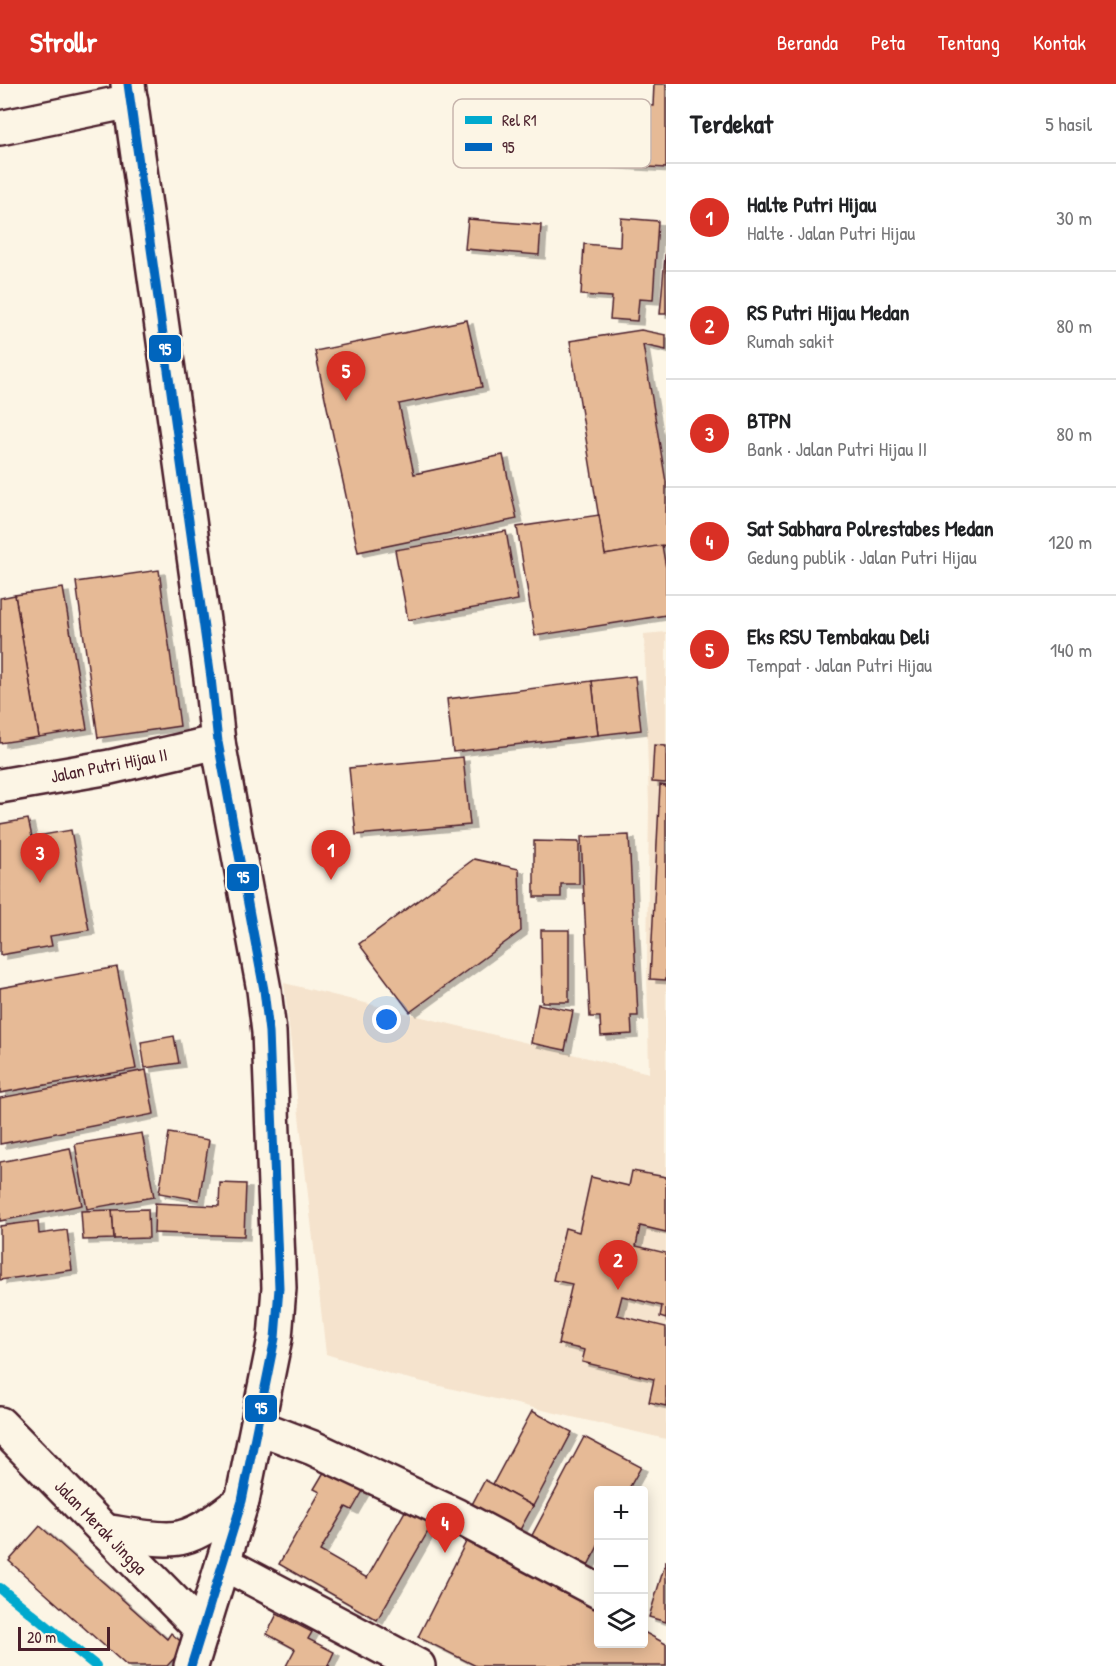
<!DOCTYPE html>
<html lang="id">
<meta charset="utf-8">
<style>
body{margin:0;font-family:"Patrick Hand",sans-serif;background:#f2f2f2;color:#202124}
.controls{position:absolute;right:18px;bottom:18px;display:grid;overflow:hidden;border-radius:6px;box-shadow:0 3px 15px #0003}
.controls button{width:54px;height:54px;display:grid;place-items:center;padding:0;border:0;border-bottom:2px solid #e0e0e0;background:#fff;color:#202124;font:30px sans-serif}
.scale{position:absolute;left:18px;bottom:15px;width:92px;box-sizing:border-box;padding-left:6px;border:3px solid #4a1f2b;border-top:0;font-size:16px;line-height:21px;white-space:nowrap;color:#4a1f2b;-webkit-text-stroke:4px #fcf5e5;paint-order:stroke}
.you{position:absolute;left:387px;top:936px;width:21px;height:21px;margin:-15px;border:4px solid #fff;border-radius:50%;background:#1a73e8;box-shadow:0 0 0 9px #1a73e833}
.badge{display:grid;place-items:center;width:39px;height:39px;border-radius:50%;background:#d93025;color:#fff;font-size:20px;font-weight:700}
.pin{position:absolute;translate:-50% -50px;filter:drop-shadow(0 2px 3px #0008)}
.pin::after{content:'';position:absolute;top:32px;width:21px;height:18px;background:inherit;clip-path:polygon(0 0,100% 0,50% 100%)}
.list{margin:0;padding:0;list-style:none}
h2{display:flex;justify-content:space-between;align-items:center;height:78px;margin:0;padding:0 24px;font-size:26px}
h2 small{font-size:20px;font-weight:400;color:#757577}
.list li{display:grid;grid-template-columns:39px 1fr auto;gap:18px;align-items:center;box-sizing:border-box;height:108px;padding:0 24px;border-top:2px solid #e0e0e0}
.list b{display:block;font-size:22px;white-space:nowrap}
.list p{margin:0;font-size:20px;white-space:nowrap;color:#757577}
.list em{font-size:20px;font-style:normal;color:#757577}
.icon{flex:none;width:33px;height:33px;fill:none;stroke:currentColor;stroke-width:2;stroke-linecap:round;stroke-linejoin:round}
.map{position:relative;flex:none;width:666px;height:1582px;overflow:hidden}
header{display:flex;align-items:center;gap:36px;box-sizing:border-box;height:84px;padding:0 30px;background:#d93025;color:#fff}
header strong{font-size:28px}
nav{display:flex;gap:33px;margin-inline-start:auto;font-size:21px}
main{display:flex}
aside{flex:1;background:#fff}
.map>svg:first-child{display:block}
.built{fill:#f5e3cd}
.building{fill:#e6ba96;stroke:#4a1f2b;stroke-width:1.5;filter:url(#shadow)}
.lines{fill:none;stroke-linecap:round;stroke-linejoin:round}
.minor-casing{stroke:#4a1f2b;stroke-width:38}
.primary-casing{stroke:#4a1f2b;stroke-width:38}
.minor{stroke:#fcf5e5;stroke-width:33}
.primary{stroke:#fcf5e5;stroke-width:33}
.bus-1-casing{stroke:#fcf5e5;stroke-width:14}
.bus-1{stroke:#0065bd;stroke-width:9}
.rail-1-casing{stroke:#fcf5e5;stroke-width:15}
.rail-1{stroke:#00a9ce;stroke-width:10}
.labels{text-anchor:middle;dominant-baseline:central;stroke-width:6;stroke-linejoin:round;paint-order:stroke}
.street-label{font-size:18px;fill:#4a1f2b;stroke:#fcf5e5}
.key{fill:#fcf5e5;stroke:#c7b5ad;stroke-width:1.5}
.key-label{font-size:16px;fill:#4a1f2b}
.line-badge{stroke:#fcf5e5;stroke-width:2}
.badge-label{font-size:16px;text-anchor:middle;font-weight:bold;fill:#fff}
</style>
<header>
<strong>Strollr</strong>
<nav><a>Beranda</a><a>Peta</a><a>Tentang</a><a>Kontak</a></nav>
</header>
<main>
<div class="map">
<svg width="666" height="1582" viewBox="0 0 666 1582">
<defs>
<filter id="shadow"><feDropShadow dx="6" dy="4" stdDeviation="0" flood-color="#0004"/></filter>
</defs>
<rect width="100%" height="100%" fill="#fcf5e5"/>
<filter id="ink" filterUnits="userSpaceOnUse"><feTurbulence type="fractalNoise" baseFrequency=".0167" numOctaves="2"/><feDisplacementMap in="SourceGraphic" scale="12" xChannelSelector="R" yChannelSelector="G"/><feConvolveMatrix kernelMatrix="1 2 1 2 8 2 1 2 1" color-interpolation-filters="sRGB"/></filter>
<g filter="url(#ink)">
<path class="built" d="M 666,548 L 666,1355 L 393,1291 L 326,1270 L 284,899 L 649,989 L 647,883 L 649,721 L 644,550 Z"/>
<g class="building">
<path d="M 654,0 L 666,0 L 666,84 L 565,78 L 569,16 L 653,22 Z"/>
<path d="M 621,134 L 658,137 L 653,216 L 639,215 L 637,237 L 610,235 L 612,213 L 581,211 L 584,160 L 620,163 Z"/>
<path d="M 468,135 L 541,141 L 539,171 L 465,165 Z"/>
<path d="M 666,161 L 666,230 L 660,230 Z"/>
<path d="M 467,236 L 482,303 L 399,320 L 414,390 L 503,371 L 517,435 L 358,468 L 315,267 Z"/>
<path d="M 641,246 L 666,251 L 666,266 L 643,261 L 666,398 L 666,461 L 605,471 L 570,257 Z"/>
<path d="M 599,431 L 605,471 L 662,461 L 666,484 L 666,531 L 535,552 L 517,443 Z"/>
<path d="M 506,447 L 518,516 L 408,536 L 395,466 Z"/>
<path d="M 159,486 L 180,642 L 98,654 L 76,498 Z"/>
<path d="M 63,504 L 87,645 L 39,653 L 15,511 Z"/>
<path d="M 15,511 L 39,653 L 0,659 L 0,514 Z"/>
<path d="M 635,592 L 641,646 L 598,651 L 592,597 Z"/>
<path d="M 592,597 L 598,651 L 453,668 L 447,615 Z"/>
<path d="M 654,661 L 666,662 L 666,699 L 652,698 Z"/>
<path d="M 463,673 L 470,741 L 356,751 L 349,684 Z"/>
<path d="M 660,701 L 666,702 L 666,896 L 650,895 Z"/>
<path d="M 28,735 L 32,753 L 71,746 L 89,846 L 50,852 L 52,862 L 0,871 L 0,740 Z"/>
<path d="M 629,751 L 638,932 L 631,932 L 632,950 L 601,952 L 600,933 L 590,933 L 581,753 Z"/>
<path d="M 534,757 L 579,758 L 579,800 L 561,800 L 561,813 L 534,813 Z"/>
<path d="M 474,775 L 519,785 L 521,847 L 410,928 L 359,860 Z"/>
<path d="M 541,846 L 569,846 L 569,918 L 542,918 Z"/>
<path d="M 117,883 L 136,985 L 0,1009 L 0,904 Z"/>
<path d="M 538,920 L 573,927 L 565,966 L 531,959 Z"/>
<path d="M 174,952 L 179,979 L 145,984 L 141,958 Z"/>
<path d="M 146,986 L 154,1030 L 0,1060 L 0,1014 Z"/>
<path d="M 142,1049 L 154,1113 L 87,1125 L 75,1060 Z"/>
<path d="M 169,1049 L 209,1056 L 199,1116 L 159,1109 Z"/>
<path d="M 70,1064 L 82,1121 L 0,1137 L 0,1078 Z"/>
<path d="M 632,1087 L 666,1093 L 666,1148 L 640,1142 L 636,1162 L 666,1169 L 666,1235 L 660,1233 L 662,1222 L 622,1212 L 617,1231 L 666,1243 L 666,1322 L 649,1318 L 654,1295 L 582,1278 L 585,1266 L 558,1260 L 572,1200 L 553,1196 L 565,1144 L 579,1148 L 591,1093 L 629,1102 Z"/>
<path d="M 220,1099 L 246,1100 L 244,1152 L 154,1149 L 155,1119 L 219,1122 Z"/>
<path d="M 148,1125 L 149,1154 L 114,1155 L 112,1126 Z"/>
<path d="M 112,1126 L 114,1155 L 83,1156 L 81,1127 Z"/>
<path d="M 38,1137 L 39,1150 L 67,1146 L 72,1186 L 0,1196 L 0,1142 Z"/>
<path d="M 532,1327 L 572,1348 L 533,1422 L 493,1400 Z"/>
<path d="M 584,1353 L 641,1383 L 628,1406 L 598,1406 L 598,1462 L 584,1489 L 528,1459 Z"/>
<path d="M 327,1383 L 364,1405 L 352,1426 L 346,1423 L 320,1467 L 367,1494 L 408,1422 L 434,1437 L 377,1536 L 279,1480 L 320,1408 L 314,1405 Z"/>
<path d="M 485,1396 L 533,1422 L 516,1453 L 468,1428 Z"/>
<path d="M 40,1442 L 167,1555 L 171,1549 L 186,1562 L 167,1582 L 127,1582 L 9,1477 Z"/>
<path d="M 468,1454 L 598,1524 L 598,1560 L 644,1560 L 644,1548 L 666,1560 L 666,1582 L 476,1582 L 418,1553 Z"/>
<path d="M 666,1477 L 666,1538 L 649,1533 Z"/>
<path d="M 277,1530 L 312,1548 L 308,1555 L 334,1568 L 328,1581 L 330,1582 L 286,1582 L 295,1565 L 267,1550 Z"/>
</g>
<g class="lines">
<defs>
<g id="minor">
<path d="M 0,44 L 131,17"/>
<path d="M 0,702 L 110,683 L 218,658"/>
<path d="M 258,1343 L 313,1364 L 457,1432 L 598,1507"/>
<path d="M 223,1479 L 418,1582"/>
</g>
<g id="primary">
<path d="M 128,0 L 211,594 L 218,658 L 264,906 L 269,948 L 279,1204 L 275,1254 L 242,1417 L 191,1582"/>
<path d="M 0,1340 L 202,1546"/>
<path d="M 104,1447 C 125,1450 164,1459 183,1453 C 205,1447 224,1430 242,1417"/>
</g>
</defs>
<use href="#minor" class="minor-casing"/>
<use href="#primary" class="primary-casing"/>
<use href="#minor" class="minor"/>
<use href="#primary" class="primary"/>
<defs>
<path id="bus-1" d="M 128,0 L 211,594 L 218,658 L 264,906 L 269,948 L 279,1204 L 275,1254 L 242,1417 L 191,1582"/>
</defs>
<use href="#bus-1" class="bus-1-casing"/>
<use href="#bus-1" class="bus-1"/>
<defs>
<path id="rail-1" d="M 0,1504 L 96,1582"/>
</defs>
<use href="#rail-1" class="rail-1-casing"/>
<use href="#rail-1" class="rail-1"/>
</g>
</g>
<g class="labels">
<g class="street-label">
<text transform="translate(109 681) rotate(-11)">Jalan Putri Hijau II</text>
<text transform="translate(101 1443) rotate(46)">Jalan Merak Jingga</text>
</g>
</g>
<rect x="453" y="15" width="198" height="69" rx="9" class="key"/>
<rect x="465" y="32" width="27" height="8" fill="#00a9ce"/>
<rect x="465" y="59" width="27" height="8" fill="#0065bd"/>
<g class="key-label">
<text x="502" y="42">Rel R1</text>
<text x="502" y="69">95</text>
</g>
<g class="line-badge">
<rect x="148" y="250" width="34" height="29" rx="6" fill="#0065bd"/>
<rect x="226" y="779" width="34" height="29" rx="6" fill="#0065bd"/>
<rect x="244" y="1310" width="34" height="29" rx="6" fill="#0065bd"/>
</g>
<g class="badge-label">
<text x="165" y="271">95</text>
<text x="243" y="799">95</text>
<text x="261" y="1330">95</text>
</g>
</svg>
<div class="controls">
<button>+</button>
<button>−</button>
<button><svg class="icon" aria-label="layers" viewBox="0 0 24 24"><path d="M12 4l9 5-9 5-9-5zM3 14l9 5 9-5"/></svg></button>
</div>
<div class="scale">20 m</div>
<div class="you"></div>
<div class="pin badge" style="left:331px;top:796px">1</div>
<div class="pin badge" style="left:618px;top:1206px">2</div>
<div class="pin badge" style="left:40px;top:799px">3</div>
<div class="pin badge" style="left:445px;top:1469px">4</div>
<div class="pin badge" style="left:346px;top:317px">5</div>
</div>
<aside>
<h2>Terdekat<small>5 hasil</small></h2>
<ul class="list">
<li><span class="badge">1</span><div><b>Halte Putri Hijau</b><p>Halte · Jalan Putri Hijau</p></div><em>30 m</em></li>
<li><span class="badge">2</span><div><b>RS Putri Hijau Medan</b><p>Rumah sakit</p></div><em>80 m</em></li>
<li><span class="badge">3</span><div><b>BTPN</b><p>Bank · Jalan Putri Hijau II</p></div><em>80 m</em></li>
<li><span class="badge">4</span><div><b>Sat Sabhara Polrestabes Medan</b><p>Gedung publik · Jalan Putri Hijau</p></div><em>120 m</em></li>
<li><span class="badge">5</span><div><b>Eks RSU Tembakau Deli</b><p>Tempat · Jalan Putri Hijau</p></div><em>140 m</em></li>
</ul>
</aside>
</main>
